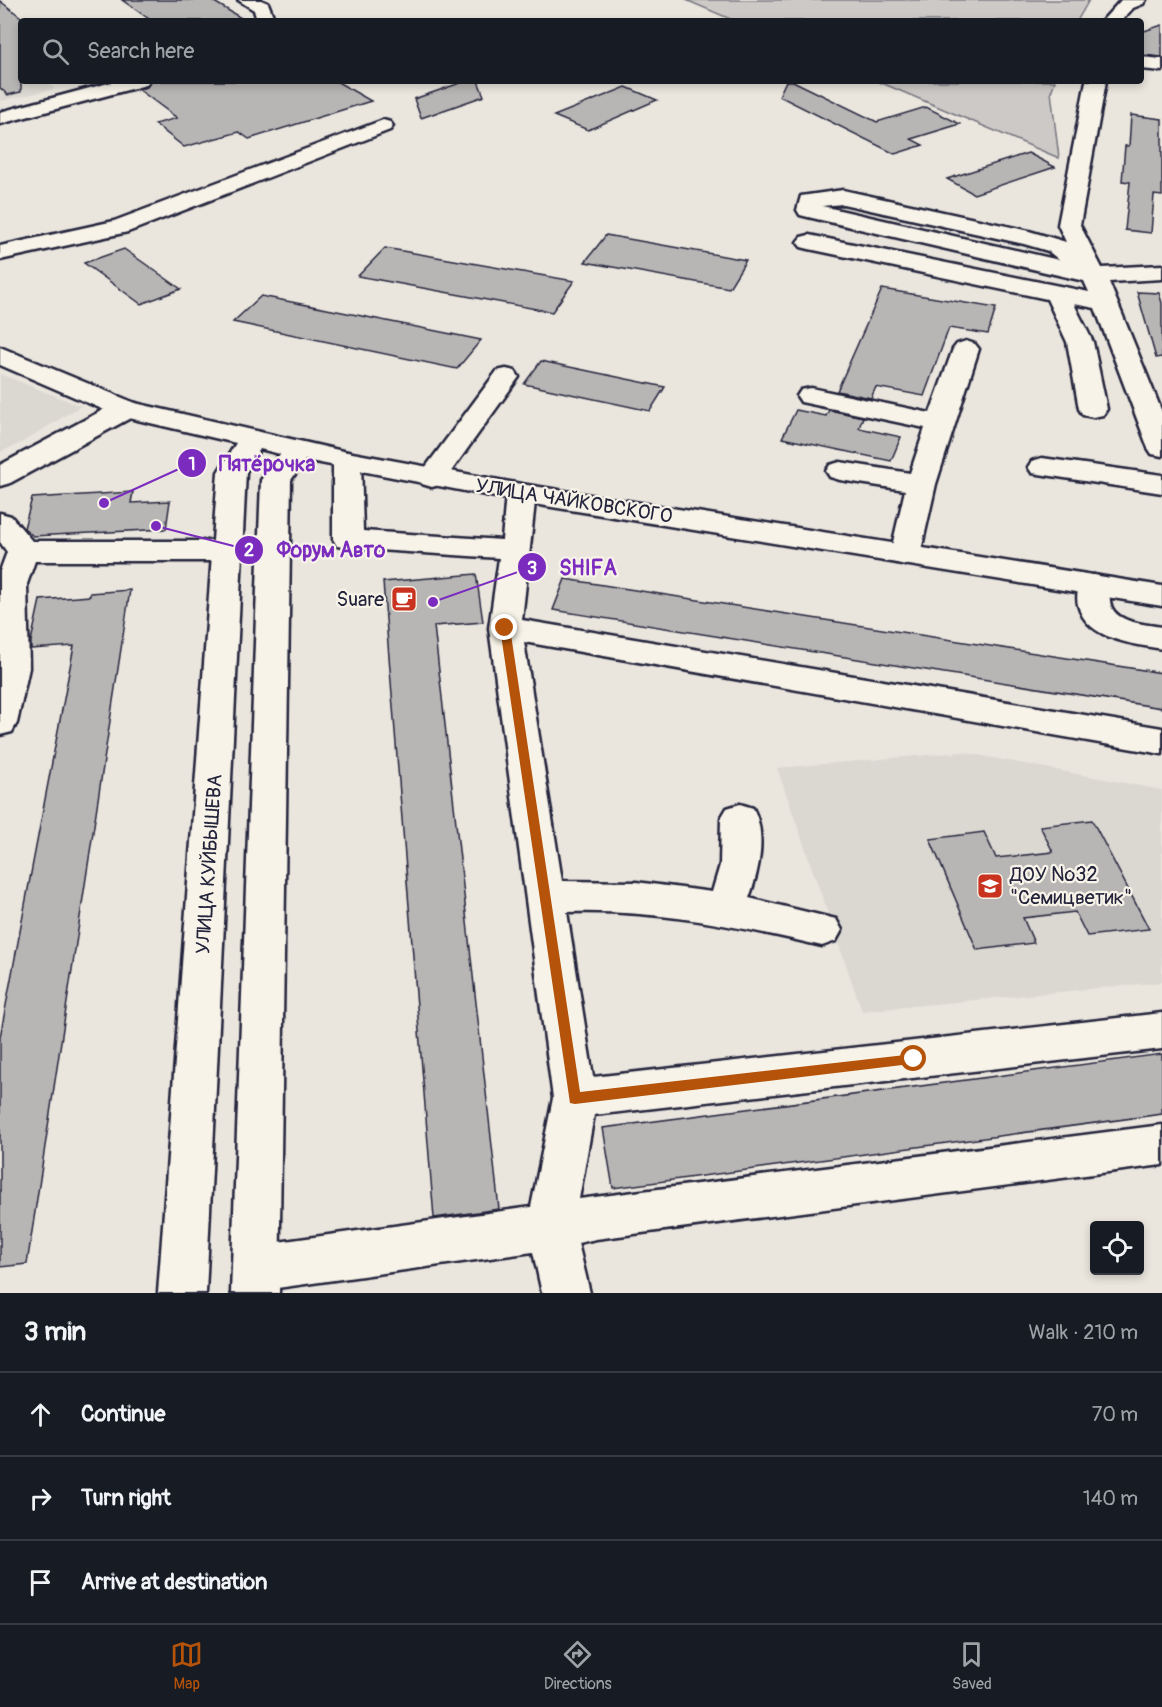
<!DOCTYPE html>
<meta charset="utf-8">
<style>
body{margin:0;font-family:Pangolin,sans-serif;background:#242831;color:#f1f3f6}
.controls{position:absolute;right:18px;bottom:18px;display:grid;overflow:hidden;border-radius:6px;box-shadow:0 3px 9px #0003}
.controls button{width:54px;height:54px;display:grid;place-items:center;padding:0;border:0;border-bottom:2px solid #363941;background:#171b24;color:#f1f3f6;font:30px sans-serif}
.stop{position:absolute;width:18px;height:18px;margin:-14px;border:4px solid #b45309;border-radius:50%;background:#fff}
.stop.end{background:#b45309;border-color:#fff;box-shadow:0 2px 6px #0008}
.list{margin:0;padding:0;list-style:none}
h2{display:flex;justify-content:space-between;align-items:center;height:78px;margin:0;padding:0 24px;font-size:26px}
h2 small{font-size:20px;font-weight:400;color:#9ea1a6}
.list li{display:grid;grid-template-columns:39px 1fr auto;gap:18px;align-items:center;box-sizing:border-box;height:84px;padding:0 24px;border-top:2px solid #363941}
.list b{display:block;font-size:22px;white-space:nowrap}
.list em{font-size:20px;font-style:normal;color:#9ea1a6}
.icon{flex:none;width:33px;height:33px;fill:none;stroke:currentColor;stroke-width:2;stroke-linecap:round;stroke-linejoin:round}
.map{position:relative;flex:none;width:1162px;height:1293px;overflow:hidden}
.search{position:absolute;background:#171b24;box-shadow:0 3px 9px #0003;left:18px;right:18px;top:18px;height:66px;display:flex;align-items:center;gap:15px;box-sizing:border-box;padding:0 21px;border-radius:6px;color:#9ea1a6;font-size:22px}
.sheet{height:330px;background:#171b24}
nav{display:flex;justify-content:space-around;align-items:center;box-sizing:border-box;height:84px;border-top:2px solid #363941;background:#171b24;font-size:16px;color:#9ea1a6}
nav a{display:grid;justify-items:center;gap:3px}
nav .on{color:#b45309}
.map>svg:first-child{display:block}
.built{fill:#dbd8d2}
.green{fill:#cdc9c6;stroke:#787680;stroke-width:1.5}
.building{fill:#b8b6b5;stroke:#22223b;stroke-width:1.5}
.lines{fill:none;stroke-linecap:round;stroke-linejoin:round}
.minor-casing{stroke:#22223b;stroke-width:5}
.major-casing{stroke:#22223b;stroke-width:5}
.minor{fill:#f7f3e8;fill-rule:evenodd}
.major{fill:#f7f3e8;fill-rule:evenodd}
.route{fill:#b45309}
.labels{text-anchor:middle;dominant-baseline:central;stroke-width:4.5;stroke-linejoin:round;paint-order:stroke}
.street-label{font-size:20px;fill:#22223b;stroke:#f7f3e8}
.poi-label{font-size:20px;fill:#22223b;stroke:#f7f3e8;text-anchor:end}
.leader{fill:none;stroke:#7b2cbf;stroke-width:2}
.callout-dot{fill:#7b2cbf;stroke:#f7f3e8;stroke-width:2}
.mark-label{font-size:18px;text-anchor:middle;font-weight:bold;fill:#fff}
.callout-label{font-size:21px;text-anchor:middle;font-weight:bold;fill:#7b2cbf;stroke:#f7f3e8;stroke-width:4.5;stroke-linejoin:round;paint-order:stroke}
</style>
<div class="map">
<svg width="1162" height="1293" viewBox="0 0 1162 1293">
<rect width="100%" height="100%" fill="#eae6de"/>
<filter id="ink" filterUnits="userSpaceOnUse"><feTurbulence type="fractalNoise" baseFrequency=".0167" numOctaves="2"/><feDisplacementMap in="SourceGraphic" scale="12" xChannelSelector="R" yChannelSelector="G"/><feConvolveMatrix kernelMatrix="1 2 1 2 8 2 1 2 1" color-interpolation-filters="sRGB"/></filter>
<g filter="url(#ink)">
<g class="built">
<path d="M 0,44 L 21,81 L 45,81 L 55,89 L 0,101 Z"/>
<path d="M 0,374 L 81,406 L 19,444 L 0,452 Z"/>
<path d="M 962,752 L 1162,790 L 1162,982 L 862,1011 L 777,768 Z"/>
</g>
<g class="green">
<path d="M 686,0 L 1089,0 L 1077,21 L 735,21 Z"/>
<path d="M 877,81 L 1055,81 L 1051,92 L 1059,158 Z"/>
</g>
<g class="building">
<path d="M 122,0 L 211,0 L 246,21 L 152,21 Z"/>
<path d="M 0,1 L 21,17 L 21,92 L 8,95 L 0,88 Z"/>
<path d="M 1162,25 L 1162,57 L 1141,55 L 1141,32 Z"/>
<path d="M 151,81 L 336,81 L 371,101 L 249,139 L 239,132 L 184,147 L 155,124 L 177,118 L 138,89 L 147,87 Z"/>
<path d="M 466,81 L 478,81 L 484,96 L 421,118 L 414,99 Z"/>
<path d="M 786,81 L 793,81 L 877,122 L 926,107 L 960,124 L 911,139 L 923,145 L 895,154 L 779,96 Z"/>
<path d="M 626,87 L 657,100 L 588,130 L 554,116 Z"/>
<path d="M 1131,115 L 1162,119 L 1162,196 L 1154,195 L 1151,233 L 1125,230 L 1130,182 L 1122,181 L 1125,146 L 1129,146 Z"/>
<path d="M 1028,153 L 1055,167 L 974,194 L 947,179 Z"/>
<path d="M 606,235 L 746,260 L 729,288 L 585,262 Z"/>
<path d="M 385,248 L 574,281 L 552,312 L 358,276 Z"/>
<path d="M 124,249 L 181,289 L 141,304 L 84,263 Z"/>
<path d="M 882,289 L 996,308 L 988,334 L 949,328 L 924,396 L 876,387 L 871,398 L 837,391 Z"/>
<path d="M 1137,292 L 1159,293 L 1162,303 L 1162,357 L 1156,358 Z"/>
<path d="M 261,296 L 332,310 L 481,340 L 457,369 L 233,322 Z"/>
<path d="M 541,361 L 665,387 L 650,411 L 524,384 Z"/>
<path d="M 796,410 L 826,416 L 829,410 L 863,417 L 859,428 L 901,437 L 891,461 L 782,438 Z"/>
<path d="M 133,492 L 131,503 L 170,501 L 166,529 L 33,536 L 24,528 L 32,498 Z"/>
<path d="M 476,574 L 483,622 L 434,626 L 499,1209 L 434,1218 L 383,582 Z"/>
<path d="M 565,579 L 1162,673 L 1162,708 L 553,610 Z"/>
<path d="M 130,590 L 27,1264 L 0,1267 L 0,1037 L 74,646 L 31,649 L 31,641 L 40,600 L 90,596 L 90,593 Z"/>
<path d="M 1092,820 L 1149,929 L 1087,936 L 1075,912 L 1023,918 L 1034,943 L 977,950 L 930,839 L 984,832 L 996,858 L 1053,852 L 1040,826 Z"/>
<path d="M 1162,1054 L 1162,1114 L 613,1188 L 603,1128 Z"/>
</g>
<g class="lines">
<defs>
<g id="minor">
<path d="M 238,0 L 261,0 L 268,3 L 275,21 L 257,21 L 254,10 Z"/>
<path d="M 1121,0 L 1146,0 L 1143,4 L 1133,8 L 1121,21 L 1102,21 Z"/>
<path d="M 1141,57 L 1162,59 L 1162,71 L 1141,69 Z"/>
<path d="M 116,81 L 149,81 L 146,85 L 0,124 L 0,112 Z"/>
<path d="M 1086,81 L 1106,81 L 1080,225 L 1102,268 L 1162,265 L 1162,279 L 1109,282 L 1162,412 L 1162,456 L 1152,454 L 1148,448 L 1095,308 L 1074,304 L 1093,342 L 1107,409 L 1103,415 L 1093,417 L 1083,415 L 1079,409 L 1067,342 L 1047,299 L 809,249 L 801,247 L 797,242 L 801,237 L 809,235 L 1089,292 L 1084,281 L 808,217 L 800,215 L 797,210 L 801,196 L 843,190 L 1029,231 L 1066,242 L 1058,225 ZM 843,204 L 1024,244 L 1048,251 L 1059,260 L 822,206 Z"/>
<path d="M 383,120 L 390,122 L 393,126 L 390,130 L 128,232 L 0,260 L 0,246 L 114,221 Z"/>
<path d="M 966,341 L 975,344 L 979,349 L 936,484 L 920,555 L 916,562 L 905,565 L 894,562 L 890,555 L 905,490 L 840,480 L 830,477 L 826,471 L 830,465 L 840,462 L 910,473 L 925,428 L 801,402 L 797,396 L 801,390 L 811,388 L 930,413 L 953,349 L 957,344 Z"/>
<path d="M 506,369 L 515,371 L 519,377 L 442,484 L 432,487 L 422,484 L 418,478 L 422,472 L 497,371 Z"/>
<path d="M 126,401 L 136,403 L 140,409 L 136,415 L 10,483 L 0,486 L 0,465 L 116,403 Z"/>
<path d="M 347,452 L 357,455 L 361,461 L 363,531 L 502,540 L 506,493 L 511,487 L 521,484 L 531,487 L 536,493 L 522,620 L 1162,728 L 1162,754 L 524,642 L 562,881 L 636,882 L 712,892 L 720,865 L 721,818 L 727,808 L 740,804 L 753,808 C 767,834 759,872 749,898 L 836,919 L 842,930 L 836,941 L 822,946 C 738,926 653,909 567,912 L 593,1077 L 1162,1013 L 1162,1049 L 594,1115 L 579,1199 L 1162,1125 L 1162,1165 L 596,1239 L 578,1243 L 590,1293 L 542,1293 L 533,1252 L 256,1291 L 239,1284 L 232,1268 L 239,1252 L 256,1245 L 531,1207 L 553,1098 L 489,628 L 499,558 L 348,548 L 337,546 L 333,539 L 333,461 L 337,455 Z"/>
<path d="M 1042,458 L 1162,475 L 1162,493 L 1032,473 L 1028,467 L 1032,461 Z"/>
<path d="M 0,513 L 11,516 L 32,541 L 228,541 L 239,544 L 243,551 L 239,558 L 228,561 L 35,561 L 27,584 L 29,668 L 17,723 L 12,732 L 0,735 L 0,571 L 7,552 L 0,542 Z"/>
<path d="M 1094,575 L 1105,578 C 1111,586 1109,591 1110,601 C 1112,623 1145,624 1162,627 L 1162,649 C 1133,644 1087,640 1078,605 C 1076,596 1078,586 1083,578 Z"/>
</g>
<path id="major" d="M 0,347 L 135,403 L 347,452 L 521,484 L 1162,586 L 1162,606 L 521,502 L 305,460 L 291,480 L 279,1293 L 231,1293 L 261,480 L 280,454 L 260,449 L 246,472 L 206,1293 L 158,1293 L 218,472 L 236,443 L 116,415 L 0,365 Z"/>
</defs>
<use href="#minor" class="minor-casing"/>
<use href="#major" class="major-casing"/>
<use href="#minor" class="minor"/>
<use href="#major" class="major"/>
</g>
</g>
<path class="route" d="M 505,625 L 510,628 L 580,1092 L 914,1054 L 919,1055 L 921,1059 L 919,1063 L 575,1104 L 570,1103 L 500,628 Z"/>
<defs>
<symbol id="cafe-square" viewBox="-11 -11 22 22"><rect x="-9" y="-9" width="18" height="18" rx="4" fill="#c8321e" stroke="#f7f3e8"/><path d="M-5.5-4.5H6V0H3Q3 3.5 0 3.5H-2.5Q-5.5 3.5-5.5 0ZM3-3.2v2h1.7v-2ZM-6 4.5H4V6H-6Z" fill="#fff"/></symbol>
<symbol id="school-square" viewBox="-11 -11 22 22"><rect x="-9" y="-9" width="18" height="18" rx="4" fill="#c8321e" stroke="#f7f3e8"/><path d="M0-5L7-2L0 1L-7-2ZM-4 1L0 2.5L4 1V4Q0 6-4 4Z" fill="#fff"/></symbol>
</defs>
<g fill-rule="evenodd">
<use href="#cafe-square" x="389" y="584" width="30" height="30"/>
<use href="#school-square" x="975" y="871" width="30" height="30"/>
</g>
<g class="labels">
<g class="street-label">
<text transform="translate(574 501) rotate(9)">УЛИЦА ЧАЙКОВСКОГО</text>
<text transform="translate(209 864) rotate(-86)">УЛИЦА КУЙБЫШЕВА</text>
</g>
<g class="poi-label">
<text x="384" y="599">Suare</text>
<text x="1010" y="874" text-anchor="start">ДОУ №32<tspan x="1010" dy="23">"Семицветик"</tspan></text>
</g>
</g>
<path class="leader" d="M104 503L192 463M156 526L249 550M433 602L532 567"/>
<g class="callout-dot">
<circle cx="104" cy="503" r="6"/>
<circle cx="156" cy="526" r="6"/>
<circle cx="433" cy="602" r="6"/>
<circle cx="192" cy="463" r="15"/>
<circle cx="249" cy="550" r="15"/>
<circle cx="532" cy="567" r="15"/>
</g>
<g class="mark-label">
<text x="192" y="470">1</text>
<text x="249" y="556">2</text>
<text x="532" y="574">3</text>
</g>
<g class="callout-label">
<text x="267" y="471">Пятёрочка</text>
<text x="331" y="557">Форум Авто</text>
<text x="588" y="575">SHIFA</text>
</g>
</svg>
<div class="controls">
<button><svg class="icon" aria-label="locate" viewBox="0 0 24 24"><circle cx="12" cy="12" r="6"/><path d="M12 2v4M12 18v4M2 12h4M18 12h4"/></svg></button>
</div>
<div class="stop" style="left:914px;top:1059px"></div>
<div class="stop end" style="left:505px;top:628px"></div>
<div class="search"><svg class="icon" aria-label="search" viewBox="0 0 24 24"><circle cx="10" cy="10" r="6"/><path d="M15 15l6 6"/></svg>Search here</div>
</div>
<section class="sheet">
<h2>3 min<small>Walk · 210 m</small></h2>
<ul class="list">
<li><svg class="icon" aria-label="ahead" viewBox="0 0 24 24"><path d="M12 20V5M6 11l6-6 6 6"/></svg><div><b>Continue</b></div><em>70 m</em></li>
<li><svg class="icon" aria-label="right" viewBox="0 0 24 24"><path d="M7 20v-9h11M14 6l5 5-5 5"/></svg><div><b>Turn right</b></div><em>140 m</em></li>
<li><svg class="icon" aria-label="arrive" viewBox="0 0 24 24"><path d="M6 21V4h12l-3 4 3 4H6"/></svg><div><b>Arrive at destination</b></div></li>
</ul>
</section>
<nav>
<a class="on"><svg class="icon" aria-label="map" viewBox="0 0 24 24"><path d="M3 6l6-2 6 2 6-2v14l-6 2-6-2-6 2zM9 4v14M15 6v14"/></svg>Map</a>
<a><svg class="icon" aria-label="directions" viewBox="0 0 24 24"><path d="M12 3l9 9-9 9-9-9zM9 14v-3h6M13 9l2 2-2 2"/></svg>Directions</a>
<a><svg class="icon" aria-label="saved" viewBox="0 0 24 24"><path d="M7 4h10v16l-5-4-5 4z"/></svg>Saved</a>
</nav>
